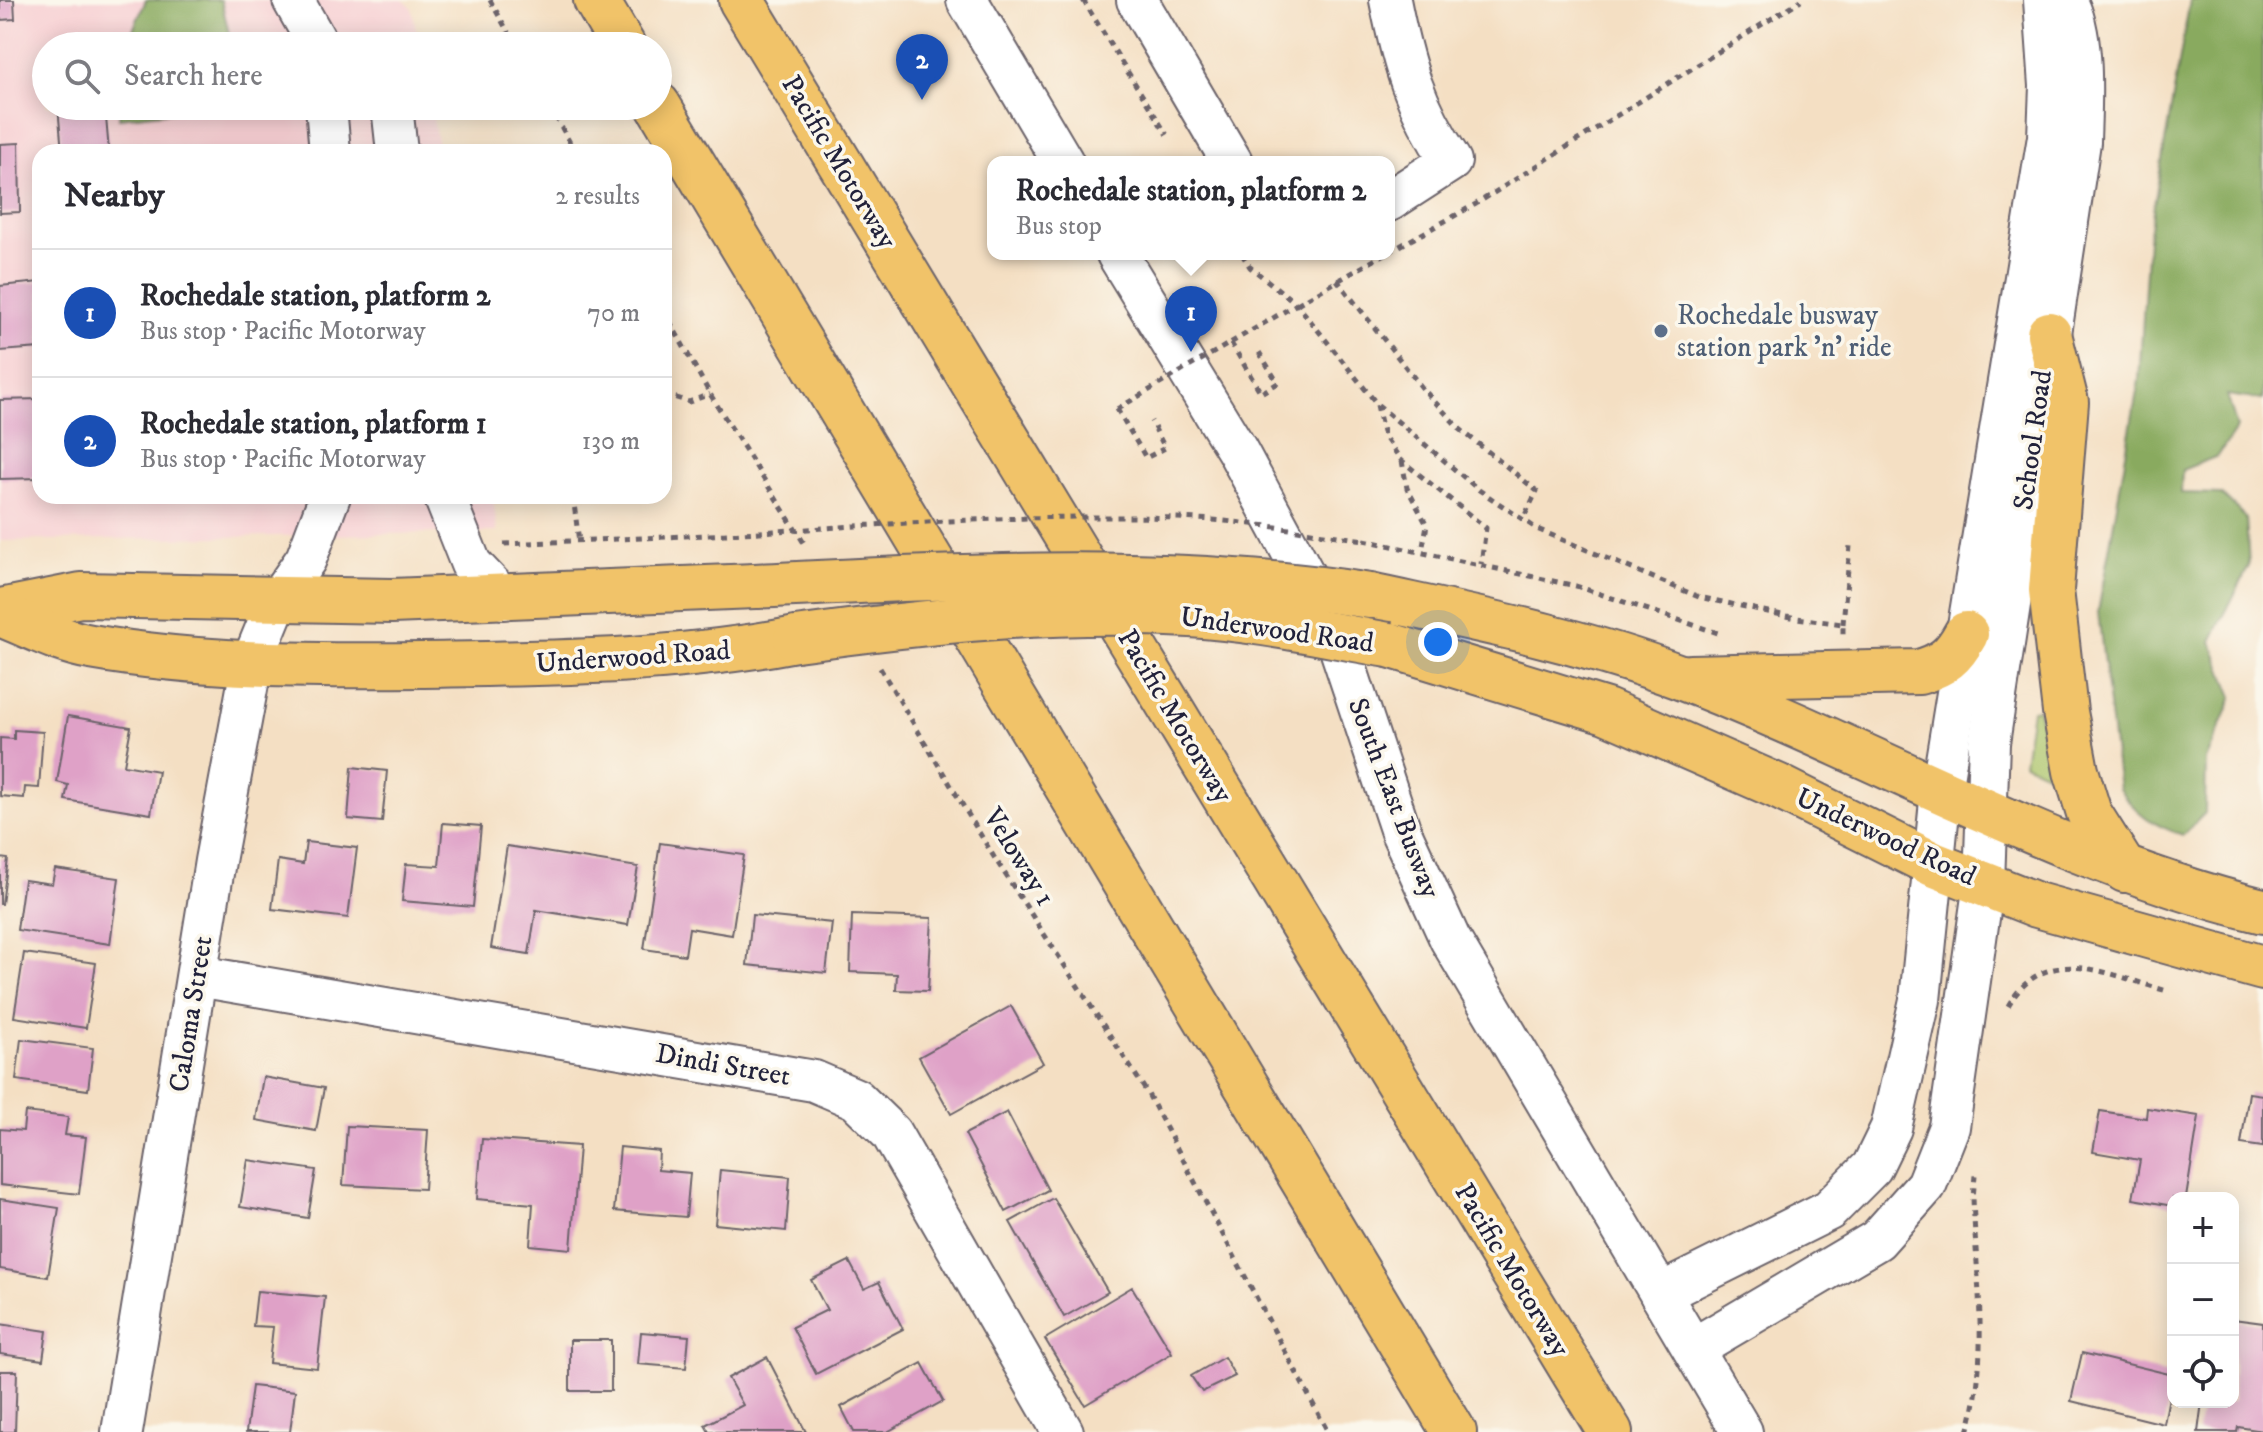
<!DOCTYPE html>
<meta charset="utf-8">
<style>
body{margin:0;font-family:"IM FELL DW Pica",serif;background:#f2f2f3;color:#2b2b33}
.controls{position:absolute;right:24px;bottom:24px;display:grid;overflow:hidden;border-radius:16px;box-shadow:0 4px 20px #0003}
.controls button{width:72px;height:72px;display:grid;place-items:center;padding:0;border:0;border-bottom:2px solid #e1e1e2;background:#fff;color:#2b2b33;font:40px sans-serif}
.you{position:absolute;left:1438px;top:642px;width:28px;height:28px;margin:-20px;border:6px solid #fff;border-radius:50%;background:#1a73e8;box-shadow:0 0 0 12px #1a73e833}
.badge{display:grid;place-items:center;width:52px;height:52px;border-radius:50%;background:#c8321e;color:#fff;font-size:26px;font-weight:700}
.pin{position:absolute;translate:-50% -66px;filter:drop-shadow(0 2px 4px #0008)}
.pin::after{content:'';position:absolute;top:42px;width:28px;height:24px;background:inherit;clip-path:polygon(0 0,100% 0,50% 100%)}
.popup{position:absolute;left:987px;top:156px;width:408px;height:104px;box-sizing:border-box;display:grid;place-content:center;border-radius:16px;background:#fff;filter:drop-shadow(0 2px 6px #0005);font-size:26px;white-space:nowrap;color:#7c7c81}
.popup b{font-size:30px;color:#2b2b33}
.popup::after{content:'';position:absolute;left:50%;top:100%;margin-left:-16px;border:16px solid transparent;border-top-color:#fff}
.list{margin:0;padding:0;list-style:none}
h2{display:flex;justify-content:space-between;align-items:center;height:104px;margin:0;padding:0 32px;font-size:34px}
h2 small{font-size:26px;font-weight:400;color:#7c7c81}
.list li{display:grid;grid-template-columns:52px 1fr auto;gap:24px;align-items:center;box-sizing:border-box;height:128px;padding:0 32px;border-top:2px solid #e1e1e2}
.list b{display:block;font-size:30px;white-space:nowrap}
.list p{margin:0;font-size:26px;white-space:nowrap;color:#7c7c81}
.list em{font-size:26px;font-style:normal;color:#7c7c81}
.icon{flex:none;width:44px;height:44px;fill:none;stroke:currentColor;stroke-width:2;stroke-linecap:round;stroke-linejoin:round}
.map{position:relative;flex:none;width:2263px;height:1432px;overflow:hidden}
.search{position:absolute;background:#fff;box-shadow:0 4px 20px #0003;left:32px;top:32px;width:640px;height:88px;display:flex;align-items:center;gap:20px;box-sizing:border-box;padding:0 28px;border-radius:44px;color:#7c7c81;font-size:30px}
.panel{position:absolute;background:#fff;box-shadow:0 4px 20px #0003;left:32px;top:144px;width:640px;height:360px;border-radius:24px}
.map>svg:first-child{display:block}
.built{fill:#f7cfd3}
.green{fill:#acc56b;stroke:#677453;stroke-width:2}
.forest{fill:#89aa5f;stroke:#56664d;stroke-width:2}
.building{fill:#dfa1c7}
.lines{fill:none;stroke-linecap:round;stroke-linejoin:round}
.minor-casing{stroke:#6c646b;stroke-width:44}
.major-casing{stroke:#6c646b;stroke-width:48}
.highway-casing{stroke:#6c646b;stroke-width:48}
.path{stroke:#6c646b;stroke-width:5;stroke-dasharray:6 6;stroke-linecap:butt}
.minor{stroke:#fff;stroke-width:40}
.major{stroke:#f1c369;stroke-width:44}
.highway{stroke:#f1c369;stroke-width:44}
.major-bridge-casing{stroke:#6c646b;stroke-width:48;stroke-linecap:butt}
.path-bridge{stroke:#6c646b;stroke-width:5;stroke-dasharray:6 6;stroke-linecap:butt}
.major-bridge{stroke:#f1c369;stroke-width:44}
.service-dot{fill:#5c6f8a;stroke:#fbf7ec;stroke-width:3}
.labels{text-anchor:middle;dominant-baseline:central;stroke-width:7;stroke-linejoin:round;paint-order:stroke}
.street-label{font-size:28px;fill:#22223b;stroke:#fbf7ec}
.service-label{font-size:28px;fill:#4e5e75;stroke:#fbf7ec;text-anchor:start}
</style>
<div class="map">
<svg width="2263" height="1432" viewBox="0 0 2263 1432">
<rect width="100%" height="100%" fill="#fbf7ec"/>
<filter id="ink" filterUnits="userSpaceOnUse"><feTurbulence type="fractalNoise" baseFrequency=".0125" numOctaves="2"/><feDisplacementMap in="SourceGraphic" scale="16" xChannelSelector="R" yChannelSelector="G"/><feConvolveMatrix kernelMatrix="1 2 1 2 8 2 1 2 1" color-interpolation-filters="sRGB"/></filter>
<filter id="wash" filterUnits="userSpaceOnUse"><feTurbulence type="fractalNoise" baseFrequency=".006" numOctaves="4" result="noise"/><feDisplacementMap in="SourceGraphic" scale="32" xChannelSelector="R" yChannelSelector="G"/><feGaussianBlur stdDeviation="1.8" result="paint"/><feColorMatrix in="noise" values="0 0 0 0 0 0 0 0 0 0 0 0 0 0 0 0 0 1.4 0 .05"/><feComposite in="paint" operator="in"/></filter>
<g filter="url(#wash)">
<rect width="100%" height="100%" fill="#f4dfc3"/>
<path class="built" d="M 0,0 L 403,0 L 412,8 L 419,46 L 46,46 L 46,106 L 431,106 L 439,152 L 40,152 L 40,496 L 493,496 L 497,532 L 0,541 Z"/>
<path class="green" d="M 2038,709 L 2051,775 L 2024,763 L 2032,710 Z"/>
<g class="forest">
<path d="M 146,0 L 221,0 L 232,46 L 126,46 Z"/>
<path d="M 2190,0 L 2263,0 L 2263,400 L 2227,395 L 2237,428 L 2218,456 L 2182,470 L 2181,493 L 2221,494 L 2246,518 L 2249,566 L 2211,641 L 2233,697 L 2206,760 L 2205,813 L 2183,835 C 2154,826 2137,814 2119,789 L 2098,612 L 2139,380 L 2148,239 Z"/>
<path d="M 120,106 L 220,106 L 119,118 Z"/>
</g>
<g id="blocks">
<g class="building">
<path d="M 0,0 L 14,0 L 15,19 L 0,20 Z"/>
<path d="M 58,106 L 105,106 L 109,152 L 62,152 Z"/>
<path d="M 19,143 L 20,212 L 0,213 L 0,144 Z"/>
<path d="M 40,282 L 40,348 L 0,351 L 0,286 Z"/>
<path d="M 40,399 L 40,478 L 0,479 L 0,400 Z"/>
<path d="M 68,716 L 131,727 L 124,765 L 158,771 L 151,814 L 65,800 L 68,785 L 57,782 Z"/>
<path d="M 14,730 L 43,732 L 39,788 L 25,787 L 24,798 L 0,796 L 0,738 L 14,739 Z"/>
<path d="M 352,767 L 387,771 L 382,822 L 348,819 Z"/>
<path d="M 443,823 L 481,826 L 473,907 L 402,901 L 406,864 L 439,866 Z"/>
<path d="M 306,842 L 357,848 L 348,918 L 272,909 L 278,860 L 303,864 Z"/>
<path d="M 660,843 L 744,855 L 732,935 L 689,928 L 685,955 L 644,949 Z"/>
<path d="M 507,846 L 638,867 L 628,925 L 536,910 L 529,954 L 491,948 Z"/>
<path d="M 0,858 L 8,859 L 2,904 L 0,904 Z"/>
<path d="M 55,869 L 119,878 L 110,944 L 17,930 L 24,880 L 52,884 Z"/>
<path d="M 752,915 L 832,923 L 826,973 L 747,965 Z"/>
<path d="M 852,915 L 932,918 L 928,991 L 896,990 L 897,974 L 850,972 Z"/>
<path d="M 24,953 L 96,963 L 86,1028 L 14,1017 Z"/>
<path d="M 1011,1006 L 1043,1063 L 951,1114 L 919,1057 Z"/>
<path d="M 21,1039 L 93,1048 L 88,1090 L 16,1080 Z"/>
<path d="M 263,1077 L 324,1088 L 316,1131 L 256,1120 Z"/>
<path d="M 2249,1093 L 2263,1095 L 2263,1147 L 2241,1144 Z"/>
<path d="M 2147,1108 L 2199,1116 L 2186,1198 L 2173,1198 L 2173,1206 L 2133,1199 L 2140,1160 L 2093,1152 L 2100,1111 L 2146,1118 Z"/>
<path d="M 25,1112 L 68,1117 L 65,1135 L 86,1137 L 79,1194 L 0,1185 L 0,1129 L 23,1131 Z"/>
<path d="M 1007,1112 L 1048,1190 L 1006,1212 L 965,1134 Z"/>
<path d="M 347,1126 L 428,1130 L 424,1189 L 343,1185 Z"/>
<path d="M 482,1139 L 579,1146 L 571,1249 L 530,1245 L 533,1204 L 477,1199 Z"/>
<path d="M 620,1147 L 659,1151 L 658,1170 L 690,1173 L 686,1217 L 614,1211 Z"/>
<path d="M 248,1160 L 316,1170 L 308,1218 L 240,1207 Z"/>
<path d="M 720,1170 L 790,1177 L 786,1231 L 715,1224 Z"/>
<path d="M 1053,1198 L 1108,1292 L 1064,1317 L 1010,1222 Z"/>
<path d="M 0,1199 L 59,1208 L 48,1277 L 0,1269 Z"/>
<path d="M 849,1261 L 864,1289 L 879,1282 L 903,1329 L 816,1374 L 792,1327 L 827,1310 L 811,1280 Z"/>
<path d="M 1132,1287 L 1172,1353 L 1085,1405 L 1045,1339 Z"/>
<path d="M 257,1291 L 325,1297 L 317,1368 L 269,1363 L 273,1327 L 253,1326 Z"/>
<path d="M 2233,1319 L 2263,1323 L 2263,1431 L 2238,1427 L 2237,1432 L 2198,1432 L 2202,1402 L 2233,1402 Z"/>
<path d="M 0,1324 L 47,1331 L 43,1360 L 0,1354 Z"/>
<path d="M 641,1332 L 689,1336 L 686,1368 L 638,1364 Z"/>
<rect x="570" y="1340" width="41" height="51"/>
<path d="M 2082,1353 L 2173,1375 L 2164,1424 L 2071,1401 Z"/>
<path d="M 767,1357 L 806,1432 L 709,1432 L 705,1425 L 743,1405 L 728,1378 Z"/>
<path d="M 1224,1357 L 1235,1376 L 1202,1392 L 1191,1376 Z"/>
<path d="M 922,1363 L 943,1401 L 887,1432 L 854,1432 L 841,1407 Z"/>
<path d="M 0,1371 L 17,1371 L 15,1432 L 0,1432 Z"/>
<path d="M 252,1386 L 295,1391 L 290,1432 L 246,1432 Z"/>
</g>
</g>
</g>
<g filter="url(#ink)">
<use href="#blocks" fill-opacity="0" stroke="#6c646b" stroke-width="2"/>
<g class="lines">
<defs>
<g id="minor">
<path d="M 293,0 L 319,46"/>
<path d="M 967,0 L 1063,162"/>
<path d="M 1137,0 L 1232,162"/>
<path d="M 326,106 L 330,152"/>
<path d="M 392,106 L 397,152"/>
<path d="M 1389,201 L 1451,161 C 1414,104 1403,66 1390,0"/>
<path d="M 1117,254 L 1237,450 L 1333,628 L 1401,832 L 1450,939 L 1742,1432"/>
<path d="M 444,496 L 471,564 L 504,599"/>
<path d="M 198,976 L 814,1081 L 856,1099 L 891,1133 L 1063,1432"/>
<path d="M 1660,1294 L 1829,1210 L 1872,1167 L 1891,1128 L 1920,1000 L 1941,791 L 2048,137 L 2050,86 L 2044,0"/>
<path d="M 1694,1348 L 1877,1240 L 1926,1185 L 1949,1127 L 1984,883 L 1989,743 L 2080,142 C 2081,102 2086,35 2066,0"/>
<path d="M 122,1432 L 215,861 L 252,662 L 277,601 L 306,559 L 330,496"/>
</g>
<g id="major">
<path d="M 2049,334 L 2066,402 L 2051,590 L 2065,712 L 2076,771 L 2089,813 L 2125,870"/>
<path d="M 1370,596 C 1475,619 1579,639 1680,677 C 1876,752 2058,861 2263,911"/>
<path d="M 0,611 L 81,595 L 392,601 L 755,586"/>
<path d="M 0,614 C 29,625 60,642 91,647 C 199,666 314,666 423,665 C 549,663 672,663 796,639"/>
<path d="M 1389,645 L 1606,711 L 1777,786 L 1933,864 L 2037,905 L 2263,968"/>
<path d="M 1690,677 L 1919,672 C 1944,665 1954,656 1966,634"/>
</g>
<g id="highway">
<path d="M 596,0 L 623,46"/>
<path d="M 741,0 L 1610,1432"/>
<path d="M 658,105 L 1454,1432"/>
</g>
</defs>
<use href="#minor" class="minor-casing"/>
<use href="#major" class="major-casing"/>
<use href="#highway" class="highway-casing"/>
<g class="path">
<path d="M 490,0 L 516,46"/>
<path d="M 1083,0 L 1167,135"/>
<path d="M 550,106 L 575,152"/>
<path d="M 1389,252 L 1476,204 L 1801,0"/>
<path d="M 1242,254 L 1250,267 L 1297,304 L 1377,404 L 1479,490 L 1537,529 L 1699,597 L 1796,618 L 1843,624 L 1843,634"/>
<path d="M 1337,280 L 1423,389 L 1460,429 L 1537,491 L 1523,519"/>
<path d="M 1297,304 L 1385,254"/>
<path d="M 664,311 L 710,394 L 804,543"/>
<path d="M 1231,343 L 1261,393 L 1278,383 L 1259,352"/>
<path d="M 664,394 L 689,402 L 710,394"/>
<path d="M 1377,405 L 1384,436 L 1401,460 L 1486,528 L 1481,564"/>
<path d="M 1117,409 L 1146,458 L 1165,448 L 1151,421"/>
<path d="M 1402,461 L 1407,488 L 1427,525 L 1422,551"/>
<path d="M 573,496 L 579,542"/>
<path d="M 1364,540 L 1576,586 L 1718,633"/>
<path d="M 504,544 L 709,535"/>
<path d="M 1843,624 L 1850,546"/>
<path d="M 880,668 L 994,857 L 1148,1094 L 1328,1432"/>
<path d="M 2008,1006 C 2046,940 2109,975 2167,991"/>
<path d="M 1968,1432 C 1990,1356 1976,1276 1973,1198 L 1975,1175"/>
</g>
<use href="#minor" class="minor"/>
<use href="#major" class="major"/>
<use href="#highway" class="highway"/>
<defs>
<g id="major-bridge">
<path d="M 755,586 C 961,576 1165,564 1370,596"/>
<path d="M 796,639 C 928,621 1057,607 1190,615 C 1257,619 1323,634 1389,645"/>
</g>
</defs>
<use href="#major-bridge" class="major-bridge-casing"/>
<g class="path-bridge">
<path d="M 1117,409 L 1297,304"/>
<path d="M 709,535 C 865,526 1021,513 1177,518 C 1240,520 1302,531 1364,540"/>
</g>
<use href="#major-bridge" class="major-bridge"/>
</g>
</g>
<circle class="service-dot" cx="1661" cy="331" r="8"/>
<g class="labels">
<g class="street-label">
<text transform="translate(839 162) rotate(59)">Pacific Motorway</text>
<text transform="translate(2033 440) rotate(-82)">School Road</text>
<text transform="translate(1277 630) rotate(8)">Underwood Road</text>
<text transform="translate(633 657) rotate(-4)">Underwood Road</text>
<text transform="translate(1175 716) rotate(59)">Pacific Motorway</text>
<text transform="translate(1394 798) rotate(69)">South East Busway</text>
<text transform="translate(1886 837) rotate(25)">Underwood Road</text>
<text transform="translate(1019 857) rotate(58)">Veloway 1</text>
<text transform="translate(191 1014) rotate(-81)">Caloma Street</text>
<text transform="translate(723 1065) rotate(10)">Dindi Street</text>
<text transform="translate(1512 1270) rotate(59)">Pacific Motorway</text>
</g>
<g class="service-label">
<text x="1677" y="315">Rochedale busway<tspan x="1677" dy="32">station park 'n' ride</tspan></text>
</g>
</g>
</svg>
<div class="controls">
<button>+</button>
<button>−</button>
<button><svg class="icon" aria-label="locate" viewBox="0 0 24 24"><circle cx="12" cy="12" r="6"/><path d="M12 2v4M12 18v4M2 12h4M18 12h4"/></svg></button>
</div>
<div class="you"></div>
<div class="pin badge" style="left:1191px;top:352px;background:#1a4fb4">1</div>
<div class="popup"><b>Rochedale station, platform 2</b>Bus stop</div>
<div class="pin badge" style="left:922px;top:100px;background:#1a4fb4">2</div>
<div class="search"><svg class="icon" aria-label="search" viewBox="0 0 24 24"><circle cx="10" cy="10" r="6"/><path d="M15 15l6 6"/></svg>Search here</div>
<section class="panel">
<h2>Nearby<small>2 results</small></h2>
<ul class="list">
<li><span class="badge" style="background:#1a4fb4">1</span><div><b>Rochedale station, platform 2</b><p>Bus stop · Pacific Motorway</p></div><em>70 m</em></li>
<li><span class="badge" style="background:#1a4fb4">2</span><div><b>Rochedale station, platform 1</b><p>Bus stop · Pacific Motorway</p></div><em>130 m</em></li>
</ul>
</section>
</div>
